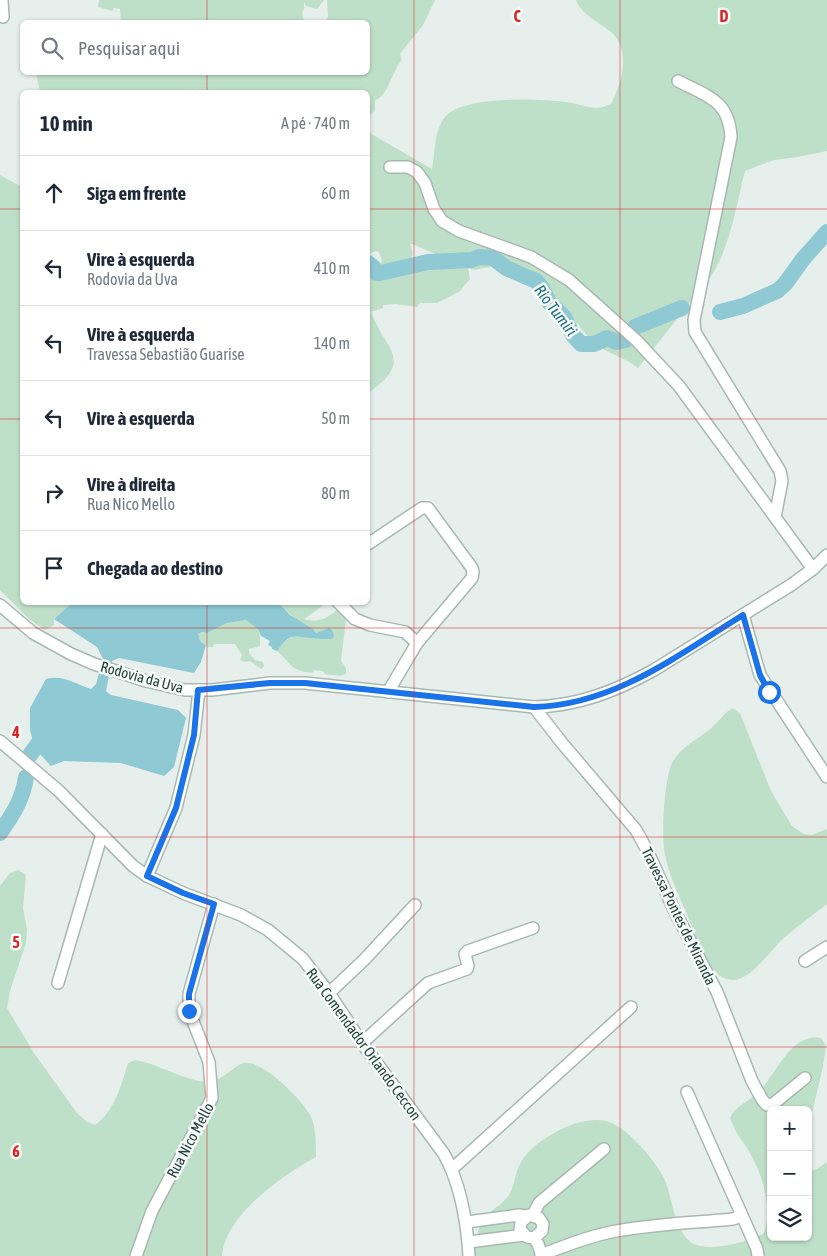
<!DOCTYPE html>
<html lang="pt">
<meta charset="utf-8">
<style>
body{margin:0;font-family:"Asap Condensed",sans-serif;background:#f6f6f7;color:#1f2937}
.controls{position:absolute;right:15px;bottom:15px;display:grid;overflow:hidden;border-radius:8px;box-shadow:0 1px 4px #0004}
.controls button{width:45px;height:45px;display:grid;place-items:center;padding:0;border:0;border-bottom:1px solid #e0e1e3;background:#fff;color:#1f2937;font:25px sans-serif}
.stop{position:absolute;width:15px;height:15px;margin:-11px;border:4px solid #1a73e8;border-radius:50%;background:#fff}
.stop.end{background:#1a73e8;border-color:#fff;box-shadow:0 1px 5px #0008}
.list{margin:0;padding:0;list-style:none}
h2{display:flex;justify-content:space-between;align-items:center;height:65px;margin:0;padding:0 20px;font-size:21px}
h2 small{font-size:16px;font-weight:400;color:#747a83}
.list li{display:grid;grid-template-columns:32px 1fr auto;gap:15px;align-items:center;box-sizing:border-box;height:75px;padding:0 20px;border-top:1px solid #e0e1e3}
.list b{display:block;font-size:19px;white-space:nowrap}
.list p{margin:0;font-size:16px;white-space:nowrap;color:#747a83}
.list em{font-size:16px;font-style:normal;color:#747a83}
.icon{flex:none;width:28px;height:28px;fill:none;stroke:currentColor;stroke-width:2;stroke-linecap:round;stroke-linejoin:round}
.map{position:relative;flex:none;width:827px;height:1256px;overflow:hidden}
.search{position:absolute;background:#fff;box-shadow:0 1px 4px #0004;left:20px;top:20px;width:350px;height:55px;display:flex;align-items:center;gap:12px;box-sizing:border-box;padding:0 18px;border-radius:8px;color:#747a83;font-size:19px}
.panel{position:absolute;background:#fff;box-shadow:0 1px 4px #0004;left:20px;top:90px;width:350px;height:515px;border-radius:8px}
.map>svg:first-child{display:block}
.green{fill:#bfe0c8;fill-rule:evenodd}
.water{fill:#8ec9d4}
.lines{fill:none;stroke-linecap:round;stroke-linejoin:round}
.river{stroke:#8ec9d4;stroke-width:16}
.minor-casing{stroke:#a8b8b2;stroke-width:14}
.minor{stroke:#fff;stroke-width:11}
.route{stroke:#1a73e8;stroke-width:6}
.grid{fill:none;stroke:#d62828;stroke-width:1;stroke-opacity:0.55}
.labels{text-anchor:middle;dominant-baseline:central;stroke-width:5;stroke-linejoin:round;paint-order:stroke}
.street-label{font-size:15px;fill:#24423a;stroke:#f7fbf9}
.water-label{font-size:16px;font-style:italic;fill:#1c6f80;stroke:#f7fbf9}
.grid-label{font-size:16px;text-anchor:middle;font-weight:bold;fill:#d62828;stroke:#f7fbf9;stroke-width:5;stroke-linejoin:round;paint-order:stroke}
</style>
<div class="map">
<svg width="827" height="1256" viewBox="0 0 827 1256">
<rect width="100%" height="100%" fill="#e6efeb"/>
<g class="green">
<path d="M 99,0 L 324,0 L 317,9 L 306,6 L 304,2 L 304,9 L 302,12 L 304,22 L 121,22 L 120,9 L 114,8 L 112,11 L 98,7 Z"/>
<path d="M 327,0 L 435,0 L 423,25 L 400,54 L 402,60 C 392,71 387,98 375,100 L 375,110 L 368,118 L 370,123 L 368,126 L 368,92 L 40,92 L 36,73 L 368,72 L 368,22 L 324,22 L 328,17 Z"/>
<path d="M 576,0 L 827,0 L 827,151 L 798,157 L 774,160 L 745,171 C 736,206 731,244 712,275 L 638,368 C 624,357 607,353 593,343 L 554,295 L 512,268 L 494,266 L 475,270 L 468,268 L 470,279 L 459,292 L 437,303 L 420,303 L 417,307 L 396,304 L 383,305 L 383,308 L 371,312 C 385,350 416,360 368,393 L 368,265 L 373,266 L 374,269 L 378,268 L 382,261 L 379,252 L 376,251 L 368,254 L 368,132 L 432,169 C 435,154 434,135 442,121 C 457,94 539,99 566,102 C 576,103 587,108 597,108 C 601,108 607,105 611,104 C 622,83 632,49 610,31 C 597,21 583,16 576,0 ZM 410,244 L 412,244 L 452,261 L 413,267 L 408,263 C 414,255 413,252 410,244 Z"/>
<path d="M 0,175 L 22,187 L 22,602 L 72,603 L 54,619 L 54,625 L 45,630 L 29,619 L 0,590 Z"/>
<path d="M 279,603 L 325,603 L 321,607 L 304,619 C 318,623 326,619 337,610 L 346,619 L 341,661 L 346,668 L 346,674 L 340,676 L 325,674 L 323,671 L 314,670 L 313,673 C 290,671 292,664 277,651 C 288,637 292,634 310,638 L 322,631 L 316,633 L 313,629 L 300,622 L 297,624 L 294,618 Z"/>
<path d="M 246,620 C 261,630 260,629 260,646 L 249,649 L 249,653 L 255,660 L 263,662 L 264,666 L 261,669 L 250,661 L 246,662 L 240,660 L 242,655 L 235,644 L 214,644 L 213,647 L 208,647 L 200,641 L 198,634 L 202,632 L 207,633 L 227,623 Z"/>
<path d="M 732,708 L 740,713 L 771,791 L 792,826 L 804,834 L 811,835 L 827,829 L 827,904 C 813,915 799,925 785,937 C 772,948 752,979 734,980 C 726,980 718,976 714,970 C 701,954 694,931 686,912 C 678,894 669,875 665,855 C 661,836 664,778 673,761 C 682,746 697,740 710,729 C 718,723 723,714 732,708 Z"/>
<path d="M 18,870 L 26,875 L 23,908 L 27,930 L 26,943 L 10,991 L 7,1008 L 34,1053 L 77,1113 L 87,1122 L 95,1125 C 115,1111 121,1085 128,1063 L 135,1060 C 159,1064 182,1080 207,1082 C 222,1082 231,1067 244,1063 C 262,1059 306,1103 312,1119 C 316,1131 316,1145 316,1157 C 283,1175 225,1215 222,1256 L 0,1256 L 0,886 L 10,873 Z"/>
<path d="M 814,1037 L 821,1038 L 826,1046 L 823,1067 L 808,1129 L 808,1110 L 771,1110 L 771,1237 L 808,1237 L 808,1172 L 817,1169 L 827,1162 L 827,1256 L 475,1256 C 476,1242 476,1228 486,1217 C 493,1208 505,1203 510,1193 C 515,1184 515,1173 520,1164 C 532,1139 588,1109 614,1124 C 633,1135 652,1157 663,1176 C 673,1195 673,1233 694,1244 C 711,1252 748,1242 764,1233 C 773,1207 762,1172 747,1148 C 740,1138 734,1130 730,1118 C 735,1106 745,1104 755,1095 C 772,1081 780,1055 800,1042 C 804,1040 810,1038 814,1037 Z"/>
</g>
<path class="water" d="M 72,603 L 279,603 L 290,615 L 313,629 L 316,633 L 329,628 L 333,631 L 334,637 L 331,639 C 325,639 318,639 311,638 C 290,636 291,633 277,651 L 272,649 L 272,647 L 268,645 L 270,641 L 261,636 L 258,629 L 246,620 L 227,623 L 207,633 L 202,632 L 198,634 L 200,641 L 206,645 L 201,662 L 194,673 L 119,658 L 112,661 L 106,691 L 111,695 L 178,710 L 186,718 L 174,767 L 164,776 L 121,763 L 64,761 L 51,766 L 39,753 L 33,741 L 30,730 L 30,708 L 46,679 C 61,674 77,684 91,689 L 96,684 L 103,659 L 97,647 L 54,619 Z"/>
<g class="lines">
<g class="river">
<path d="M 368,263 L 373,267 L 377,273 L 380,273 L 428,262 L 472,260 L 479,257 L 493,258 L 506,268 L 536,281 L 542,288 L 549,302 L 564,317 L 573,335 L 581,344 L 594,344 L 607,338 L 616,342 L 625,340 L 635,327 L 682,308"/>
<path d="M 720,312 L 743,306 L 777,291 L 785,284 L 803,259 L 827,232"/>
<path d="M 30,755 L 48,730"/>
<path d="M 0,833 C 13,814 23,799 26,777"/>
</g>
<defs>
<g id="minor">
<path d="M 2,0 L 3,17"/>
<path d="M 678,81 C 707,96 729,100 731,137 L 694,320 L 695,332 L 780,471 L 782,481 L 775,517"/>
<path d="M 390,167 L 408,167 L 417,172 L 425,183 L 434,209 L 442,221 L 459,231 L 531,257 L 569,280 L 636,340 L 679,386 L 813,569"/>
<path d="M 368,544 L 422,508 L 428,508 L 472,568 L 473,572 L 472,578 L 417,643"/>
<path d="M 338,602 L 355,619 L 370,625 L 405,632 L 417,643 L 388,692"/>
<path d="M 0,605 L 33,633 L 71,654 L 94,664 L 146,681 L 185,690 L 212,690 L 270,683 L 305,683 L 534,707 C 578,706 616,691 654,670 L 791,585 L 813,569 L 827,555"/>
<path d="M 743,615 L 760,675 L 827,777"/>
<path d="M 534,707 L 562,743 L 636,830 L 647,850 L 674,910 L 717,992 L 752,1081 L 763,1101 L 767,1105 L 773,1104 L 805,1078"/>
<path d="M 0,741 L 59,791 L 133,866 L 147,876 L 183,893 L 241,915 L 268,930 L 303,959 L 329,993 L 362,1043 L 444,1154 C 461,1185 467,1221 469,1256"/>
<path d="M 147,876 L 176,808 L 194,735 L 199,690"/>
<path d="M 805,961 L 827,947"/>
<path d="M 58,983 L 102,834"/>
<path d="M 329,993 L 364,960 L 415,905"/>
<path d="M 362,1043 L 428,983 L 467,969 L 468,966 L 465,954 L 468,951 L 533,928"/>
<path d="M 687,1092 L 757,1249 L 758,1256"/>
<path d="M 452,1169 L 631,1007"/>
<path d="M 533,1215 L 539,1203 L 604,1149"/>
<path d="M 467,1222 L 519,1215 L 526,1216"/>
<path d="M 534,1238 L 542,1231 L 543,1224 L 539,1218 L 529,1215 L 521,1222 L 520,1229 L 527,1237 L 534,1238 L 538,1244 L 542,1256"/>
<path d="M 469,1242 L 524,1235"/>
<path d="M 541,1255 C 564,1246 587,1237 611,1232 C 651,1224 692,1223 733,1219 L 741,1216"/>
<path d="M 136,1256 L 152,1211 L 212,1098 L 209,1062 L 189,1011 L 189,994 L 214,904"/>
</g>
</defs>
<use href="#minor" class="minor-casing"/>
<use href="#minor" class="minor"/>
</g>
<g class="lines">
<path class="route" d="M 189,1011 L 189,994 L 214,904 L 183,893 L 147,876 L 176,808 L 194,735 L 198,690 L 270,683 L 305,683 L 534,707 C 614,705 678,655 743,615 L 760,675 L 769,692"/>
</g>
<path class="grid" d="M 207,0 L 207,22M 414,0 L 414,1256M 620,0 L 620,1256M 207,72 L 207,92M 0,209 L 22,209M 368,209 L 827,209M 0,419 L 22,419M 368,419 L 827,419M 207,602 L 207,1256M 0,628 L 827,628M 0,837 L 827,837M 0,1047 L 827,1047"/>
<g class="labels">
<g class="street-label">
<text transform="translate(142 677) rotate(15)">Rodovia da Uva</text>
<text transform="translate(679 916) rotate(64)">Travessa Pontes de Miranda</text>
<text transform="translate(364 1044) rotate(54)">Rua Comendador Orlando Ceccon</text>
<text transform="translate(190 1140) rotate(-62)">Rua Nico Mello</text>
</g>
<g class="water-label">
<text transform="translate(556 310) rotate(53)">Rio Tumiri</text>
</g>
</g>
<g class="grid-label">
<text x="517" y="22">C</text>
<text x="724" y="22">D</text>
<text x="16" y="738">4</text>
<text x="16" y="948">5</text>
<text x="16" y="1157">6</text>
</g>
</svg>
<div class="controls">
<button>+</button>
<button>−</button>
<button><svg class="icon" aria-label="layers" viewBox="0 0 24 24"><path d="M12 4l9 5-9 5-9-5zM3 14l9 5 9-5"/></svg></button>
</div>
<div class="stop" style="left:769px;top:692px"></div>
<div class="stop end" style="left:189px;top:1011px"></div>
<div class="search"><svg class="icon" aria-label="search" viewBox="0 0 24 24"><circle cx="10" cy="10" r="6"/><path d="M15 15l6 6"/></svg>Pesquisar aqui</div>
<section class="panel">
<h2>10 min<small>A pé · 740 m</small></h2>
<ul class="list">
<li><svg class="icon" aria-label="ahead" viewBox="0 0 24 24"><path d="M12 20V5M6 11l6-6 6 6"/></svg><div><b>Siga em frente</b></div><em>60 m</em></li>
<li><svg class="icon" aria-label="left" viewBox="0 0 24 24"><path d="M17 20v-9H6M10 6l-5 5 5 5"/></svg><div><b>Vire à esquerda</b><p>Rodovia da Uva</p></div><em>410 m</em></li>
<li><svg class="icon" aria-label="left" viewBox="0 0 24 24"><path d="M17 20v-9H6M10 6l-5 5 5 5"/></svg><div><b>Vire à esquerda</b><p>Travessa Sebastião Guarise</p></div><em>140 m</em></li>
<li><svg class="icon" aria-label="left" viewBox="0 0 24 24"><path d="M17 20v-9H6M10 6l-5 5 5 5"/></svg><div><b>Vire à esquerda</b></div><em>50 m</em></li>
<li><svg class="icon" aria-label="right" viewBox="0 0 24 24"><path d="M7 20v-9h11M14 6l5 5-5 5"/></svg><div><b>Vire à direita</b><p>Rua Nico Mello</p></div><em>80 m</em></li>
<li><svg class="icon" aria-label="arrive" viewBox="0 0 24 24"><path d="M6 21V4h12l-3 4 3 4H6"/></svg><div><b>Chegada ao destino</b></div></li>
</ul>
</section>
</div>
